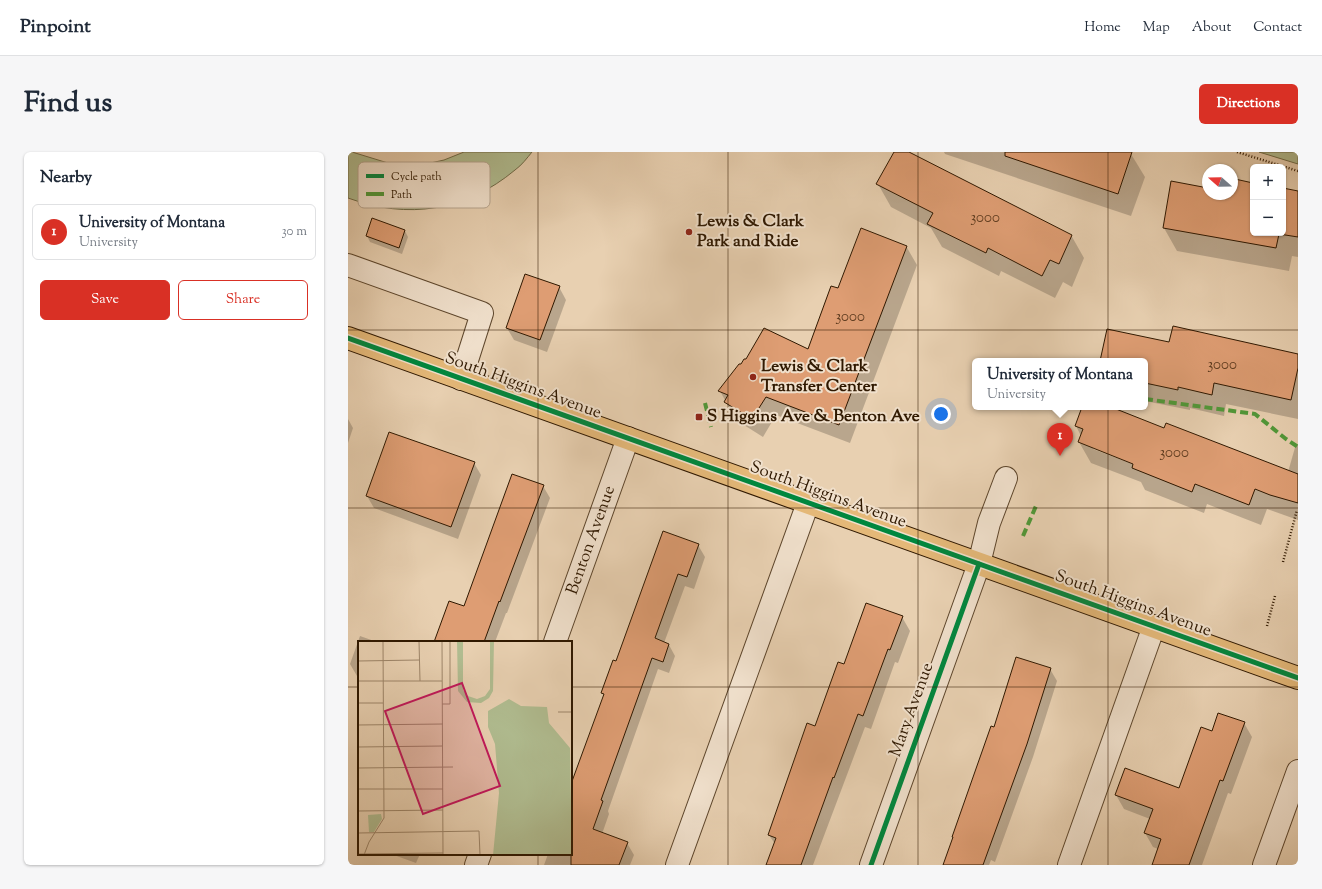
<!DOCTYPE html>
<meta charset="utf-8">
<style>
body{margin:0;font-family:"Sorts Mill Goudy",serif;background:#f6f6f7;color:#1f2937}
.controls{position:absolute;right:12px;top:12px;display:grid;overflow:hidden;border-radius:6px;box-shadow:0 1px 3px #0004}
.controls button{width:36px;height:36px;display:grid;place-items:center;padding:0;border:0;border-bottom:1px solid #e0e1e3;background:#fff;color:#1f2937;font:20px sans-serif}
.compass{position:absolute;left:854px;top:12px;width:36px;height:36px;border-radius:50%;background:#fff;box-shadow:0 1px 3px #0004;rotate:290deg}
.you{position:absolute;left:593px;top:262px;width:14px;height:14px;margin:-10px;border:3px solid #fff;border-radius:50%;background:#1a73e8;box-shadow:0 0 0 6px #1a73e833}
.badge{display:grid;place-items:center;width:26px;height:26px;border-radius:50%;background:#d93025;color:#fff;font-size:13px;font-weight:700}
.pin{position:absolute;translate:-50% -33px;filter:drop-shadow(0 1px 2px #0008)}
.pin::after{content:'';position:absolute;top:21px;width:14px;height:12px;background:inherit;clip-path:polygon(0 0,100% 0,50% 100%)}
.popup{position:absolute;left:624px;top:206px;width:176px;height:52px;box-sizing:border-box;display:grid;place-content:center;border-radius:6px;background:#fff;filter:drop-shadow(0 1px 3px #0005);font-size:13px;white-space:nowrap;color:#747a83}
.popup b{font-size:15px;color:#1f2937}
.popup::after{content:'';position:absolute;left:50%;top:100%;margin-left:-8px;border:8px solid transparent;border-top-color:#fff}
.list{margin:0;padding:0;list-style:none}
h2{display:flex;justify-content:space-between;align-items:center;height:52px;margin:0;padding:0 16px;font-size:17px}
h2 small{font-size:13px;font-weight:400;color:#747a83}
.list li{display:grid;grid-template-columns:26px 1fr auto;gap:12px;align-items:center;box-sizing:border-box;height:56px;margin:0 8px 8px;padding:0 8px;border:1px solid #e0e1e3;border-radius:6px}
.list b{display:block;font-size:15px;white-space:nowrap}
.list p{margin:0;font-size:13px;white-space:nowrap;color:#747a83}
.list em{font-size:13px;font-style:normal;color:#747a83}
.actions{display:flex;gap:8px;padding:12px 16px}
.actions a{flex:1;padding:9px 0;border:1px solid #d93025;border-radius:6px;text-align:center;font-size:14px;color:#d93025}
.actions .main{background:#d93025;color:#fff}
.map{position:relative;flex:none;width:950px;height:713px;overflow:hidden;border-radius:6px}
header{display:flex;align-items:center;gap:24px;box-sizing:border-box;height:56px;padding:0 20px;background:#fff;border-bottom:1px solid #e0e1e3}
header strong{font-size:19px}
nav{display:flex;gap:22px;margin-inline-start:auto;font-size:14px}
.intro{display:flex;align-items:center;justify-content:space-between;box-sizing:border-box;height:96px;padding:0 24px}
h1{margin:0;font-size:28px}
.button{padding:10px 18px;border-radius:6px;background:#d93025;color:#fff;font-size:14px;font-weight:700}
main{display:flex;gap:24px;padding:0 24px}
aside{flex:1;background:#fff;border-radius:6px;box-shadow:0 1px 3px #0004}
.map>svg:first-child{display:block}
.green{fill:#b0bc90;stroke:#706a48}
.shadow{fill:#0003;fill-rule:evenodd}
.building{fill:#de9d73;stroke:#2f1800}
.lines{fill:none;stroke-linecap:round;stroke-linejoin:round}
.minor-casing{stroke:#5d462c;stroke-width:24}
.major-casing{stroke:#2f1800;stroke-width:24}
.path{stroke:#2f1800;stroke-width:2.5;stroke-dasharray:1 2;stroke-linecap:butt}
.minor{stroke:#f0e0cc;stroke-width:22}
.major{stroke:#e4b878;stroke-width:22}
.quiet{stroke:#509939;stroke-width:4;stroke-dasharray:8 4;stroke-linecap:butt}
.cycleway-casing{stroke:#f0e0cc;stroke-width:8}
.cycleway{stroke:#00873e;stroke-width:5}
.grid{fill:none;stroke:#2f1800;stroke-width:1;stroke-opacity:0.55}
.poi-dot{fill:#8f2418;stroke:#f0e0cc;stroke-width:1.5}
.labels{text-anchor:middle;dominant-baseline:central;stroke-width:4;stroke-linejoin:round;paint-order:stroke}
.number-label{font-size:15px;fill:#5b391d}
.poi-label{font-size:17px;font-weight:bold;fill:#2f1800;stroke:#f0e0cc;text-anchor:start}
.street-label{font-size:17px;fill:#2f1800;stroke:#f0e0cc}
.inset-road{fill:none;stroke:#9e866a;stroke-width:1}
.view{fill:#c2185b;fill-opacity:0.15;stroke:#c2185b;stroke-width:2}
.inset-edge{fill:none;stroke:#2f1800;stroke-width:2}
.key{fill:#f0e0cc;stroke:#b6a48f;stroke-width:1}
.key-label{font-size:11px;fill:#2f1800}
</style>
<header>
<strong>Pinpoint</strong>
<nav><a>Home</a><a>Map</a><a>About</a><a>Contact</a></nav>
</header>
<div class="intro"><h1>Find us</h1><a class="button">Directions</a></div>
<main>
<aside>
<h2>Nearby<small></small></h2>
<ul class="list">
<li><span class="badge">1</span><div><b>University of Montana</b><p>University</p></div><em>30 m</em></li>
</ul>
<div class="actions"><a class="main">Save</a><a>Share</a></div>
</aside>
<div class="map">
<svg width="950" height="713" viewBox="0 0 950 713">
<rect width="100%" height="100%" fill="#e8d0b1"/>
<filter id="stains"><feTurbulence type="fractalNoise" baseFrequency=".005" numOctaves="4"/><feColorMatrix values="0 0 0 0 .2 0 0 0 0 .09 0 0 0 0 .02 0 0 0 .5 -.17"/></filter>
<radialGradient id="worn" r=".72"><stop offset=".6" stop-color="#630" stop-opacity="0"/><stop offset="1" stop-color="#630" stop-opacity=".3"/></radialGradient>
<g class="green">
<path d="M 0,0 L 4,0 L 40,11 L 59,13 L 78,12 L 96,8 L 116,0 L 184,0 C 179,6 174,13 167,18 C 118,59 60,68 0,46 Z"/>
<path d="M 911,0 L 950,0 L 950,12 Z"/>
</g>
<g class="shadow">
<path d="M 547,0 L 559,0 L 723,83 L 736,106 L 724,135 L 715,130 L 707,146 L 653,119 L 651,124 L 594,95 L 583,76 L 543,55 L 530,32 Z"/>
<path d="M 596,0 L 778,0 L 783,2 L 797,25 L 783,64 L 597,2 Z"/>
<path d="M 905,32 L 905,81 L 935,81 L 935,37 L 950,40 L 950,105 L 944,104 L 941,119 L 829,99 L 816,76 L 860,37 L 860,42 L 884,42 Z"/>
<path d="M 25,68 L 57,79 L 60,85 L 54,102 L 22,90 L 19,84 Z"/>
<path d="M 558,94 L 569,113 L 502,291 L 428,263 L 415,285 L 388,268 L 372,239 L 460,199 L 491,138 Z"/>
<path d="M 211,135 L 218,148 L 199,200 L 166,188 L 159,176 Z"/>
<path d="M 822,192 L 950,203 L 950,267 L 878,252 L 876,264 L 842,256 L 842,258 L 797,249 L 797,209 L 753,209 Z"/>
<path d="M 735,255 L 760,255 L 816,277 L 940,320 L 948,292 L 950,293 L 950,368 L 919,357 L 913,373 L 859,352 L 856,361 L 797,338 L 793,330 L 743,311 L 731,290 L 733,284 L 728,274 ZM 745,294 L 790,313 L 790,314 L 745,297 Z"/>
<path d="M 0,267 L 5,276 L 0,291 Z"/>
<path d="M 126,311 L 133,323 L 110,387 L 26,356 L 19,344 Z"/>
<path d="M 195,334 L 202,346 L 159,461 L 158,461 L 147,490 L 87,490 L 117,455 Z"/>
<path d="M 350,393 L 357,405 L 346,437 L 337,434 L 316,491 L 321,493 L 327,504 L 321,521 L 310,517 L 260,659 L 261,662 L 254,682 L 279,691 L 286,703 L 282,713 L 196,713 L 200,702 L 223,702 L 223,634 L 256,544 L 254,541 L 268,510 Z"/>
<path d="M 554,465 L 562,479 L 550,511 L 547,510 L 523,577 L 517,575 L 465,713 L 419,713 L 427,692 L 421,683 L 467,575 L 497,514 Z"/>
<path d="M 12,484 L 29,490 L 11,490 L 11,525 L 9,524 L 2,512 Z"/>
<path d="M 702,517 L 709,529 L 685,605 L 647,710 L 643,708 L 641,713 L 597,713 L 647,576 Z"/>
<path d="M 896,571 L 904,585 L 883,642 L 880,641 L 854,713 L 805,713 L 810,697 L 805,695 L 797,681 L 802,667 L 776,657 L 768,643 L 831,637 L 864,580 Z"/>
<path d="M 43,702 L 72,702 L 68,711 Z"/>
</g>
<g class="building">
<path d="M 546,0 L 561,0 L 724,83 L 711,112 L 702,108 L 694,124 L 640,96 L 638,101 L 579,72 L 585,61 L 528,32 Z"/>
<path d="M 657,0 L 784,0 L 770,42 L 657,4 Z"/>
<path d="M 887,27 L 905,31 L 905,81 L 935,81 L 935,36 L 950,39 L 950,85 L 931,82 L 928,96 L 815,76 L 823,29 L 860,36 L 860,42 L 884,42 Z"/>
<path d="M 24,66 L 57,78 L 51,96 L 18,84 Z"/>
<path d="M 513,76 L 559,94 L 491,273 L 418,245 L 404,267 L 376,250 L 380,243 L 370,239 L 391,212 L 393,212 L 396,207 L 398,207 L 416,176 L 460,197 L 483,134 L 490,136 Z"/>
<path d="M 177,122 L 212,134 L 192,188 L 158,176 Z"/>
<path d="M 825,174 L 950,202 L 950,216 L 943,248 L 866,231 L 864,243 L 830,235 L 830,238 L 797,231 L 797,209 L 752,209 L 759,177 L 821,190 Z"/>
<path d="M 734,255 L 763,255 L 816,276 L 818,271 L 950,322 L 950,351 L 922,343 L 907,337 L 901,353 L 847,332 L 844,340 L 784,316 L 785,312 L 730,290 L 735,277 L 727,274 Z"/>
<path d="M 41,280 L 127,310 L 103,375 L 18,344 Z"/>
<path d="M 164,322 L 196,333 L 152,450 L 151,449 L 136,490 L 86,490 L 101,449 L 116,454 Z"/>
<path d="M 315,379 L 351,392 L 339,425 L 330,422 L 307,486 L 321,492 L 315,510 L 304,506 L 253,648 L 255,649 L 245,677 L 280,690 L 271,713 L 223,713 L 223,632 L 256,542 L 253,541 L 265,508 L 268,509 Z"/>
<path d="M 518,451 L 555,464 L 542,498 L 540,497 L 515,564 L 510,562 L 486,626 L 485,625 L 453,713 L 418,713 L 428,686 L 420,683 L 459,571 L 467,574 L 490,510 L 496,512 Z"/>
<path d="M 668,505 L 703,516 L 679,592 L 635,713 L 595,713 L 605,685 L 604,685 L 643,574 L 646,575 Z"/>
<path d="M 870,561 L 897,570 L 875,629 L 872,628 L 841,713 L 804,713 L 813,687 L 796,681 L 805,657 L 767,643 L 777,616 L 831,636 L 853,575 L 864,579 Z"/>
</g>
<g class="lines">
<defs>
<g id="minor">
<path d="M 0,113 L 134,161 L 113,227"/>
<path id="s1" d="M 207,490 L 280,286"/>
<path d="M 128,713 L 132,702"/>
<path d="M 329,713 L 460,351"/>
<path d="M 523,713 L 631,412 L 641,371 L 658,326"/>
<path d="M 721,713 L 806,474"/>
<path d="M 916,713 L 950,619"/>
</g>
<path id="major" d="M 0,186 L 950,526"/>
</defs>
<use href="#minor" class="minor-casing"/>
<use href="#major" class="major-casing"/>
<g class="path">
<path d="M 889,0 L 950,19"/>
<path d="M 935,410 L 949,358"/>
<path d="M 919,474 L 927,444"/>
</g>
<use href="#minor" class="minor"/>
<use href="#major" class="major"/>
<g class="quiet">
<path d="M 797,247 L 907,262 L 938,287 L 950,295"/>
<path d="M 357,251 L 363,275"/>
<path d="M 675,384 L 688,354"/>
</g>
<defs>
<g id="cycleway">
<path d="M 0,186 L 950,526"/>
<path d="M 523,713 L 631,412"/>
</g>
</defs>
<use href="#cycleway" class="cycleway-casing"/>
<use href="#cycleway" class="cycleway"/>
</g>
<path class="grid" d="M 190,0 L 190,490M 380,0 L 380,713M 570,0 L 570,713M 760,0 L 760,713M 0,178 L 950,178M 0,356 L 950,356M 0,535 L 11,535M 223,535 L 950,535M 190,702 L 190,713"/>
<g class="poi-dot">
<circle cx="341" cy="80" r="4"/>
<circle cx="405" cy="225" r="4"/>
<rect x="347" y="261" width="8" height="8" rx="2"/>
</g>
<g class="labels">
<g class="number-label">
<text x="637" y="66">3000</text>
<text x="502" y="165">3000</text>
<text x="874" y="213">3000</text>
<text x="826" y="301">3000</text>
</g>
<g class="poi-label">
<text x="349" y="70">Lewis &amp; Clark<tspan x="349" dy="20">Park and Ride</tspan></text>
<text x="413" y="215">Lewis &amp; Clark<tspan x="413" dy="20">Transfer Center</tspan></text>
<text x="359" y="265">S Higgins Ave &amp; Benton Ave</text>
</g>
<g class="street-label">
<text transform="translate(175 234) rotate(20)">South Higgins Avenue</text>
<text transform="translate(480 343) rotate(20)">South Higgins Avenue</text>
<text stroke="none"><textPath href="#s1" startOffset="108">Benton Avenue</textPath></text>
<text transform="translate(785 452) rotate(20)">South Higgins Avenue</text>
<text transform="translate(564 558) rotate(-70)">Mary Avenue</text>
</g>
</g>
<g transform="translate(10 489)">
<rect width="214" height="214" fill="#e8d0b1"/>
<path d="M 99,0 L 105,0 L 105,49 L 110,55 L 119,58 L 127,55 L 132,48 L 132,0 L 136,0 L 135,50 L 131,57 L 123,62 L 109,61 L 100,50 ZM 151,58 L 163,65 L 189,66 L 191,82 L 212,107 L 214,214 L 135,214 L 141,152 L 137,103 L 130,86 L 130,70 ZM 23,173 L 24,178 L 16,191 L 11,191 L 10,174 Z" fill="#b0bc90"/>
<path class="inset-road" d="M 61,0 L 62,40M 84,0 L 85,214M 0,20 L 61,19M 0,40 L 84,40M 0,62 L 25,62M 84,63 L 92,63 L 92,0M 200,71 L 214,71M 0,84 L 85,83M 0,106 L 85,105M 0,127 L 95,126M 0,148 L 85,148M 0,170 L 85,169M 0,192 L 121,190 L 122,214M 0,213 L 85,212M 6,214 L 11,201 L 26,177 L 25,0"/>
<path class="view" d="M 104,42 L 142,145 L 65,173 L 27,70 Z"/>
<rect width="214" height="214" class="inset-edge"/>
</g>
<rect x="10" y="10" width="132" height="46" rx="6" class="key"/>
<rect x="18" y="22" width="18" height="4" fill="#00873e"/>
<rect x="18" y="40" width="18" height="4" fill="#509939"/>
<g class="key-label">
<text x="43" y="28">Cycle path</text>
<text x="43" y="46">Path</text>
</g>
<rect width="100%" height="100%" filter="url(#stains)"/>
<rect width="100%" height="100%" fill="url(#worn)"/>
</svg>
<div class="controls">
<button>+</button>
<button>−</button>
</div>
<svg class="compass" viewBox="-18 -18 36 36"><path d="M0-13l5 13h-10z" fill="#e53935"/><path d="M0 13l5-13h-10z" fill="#747a83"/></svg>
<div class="you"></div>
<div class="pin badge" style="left:712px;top:304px">1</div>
<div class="popup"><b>University of Montana</b>University</div>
</div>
</main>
